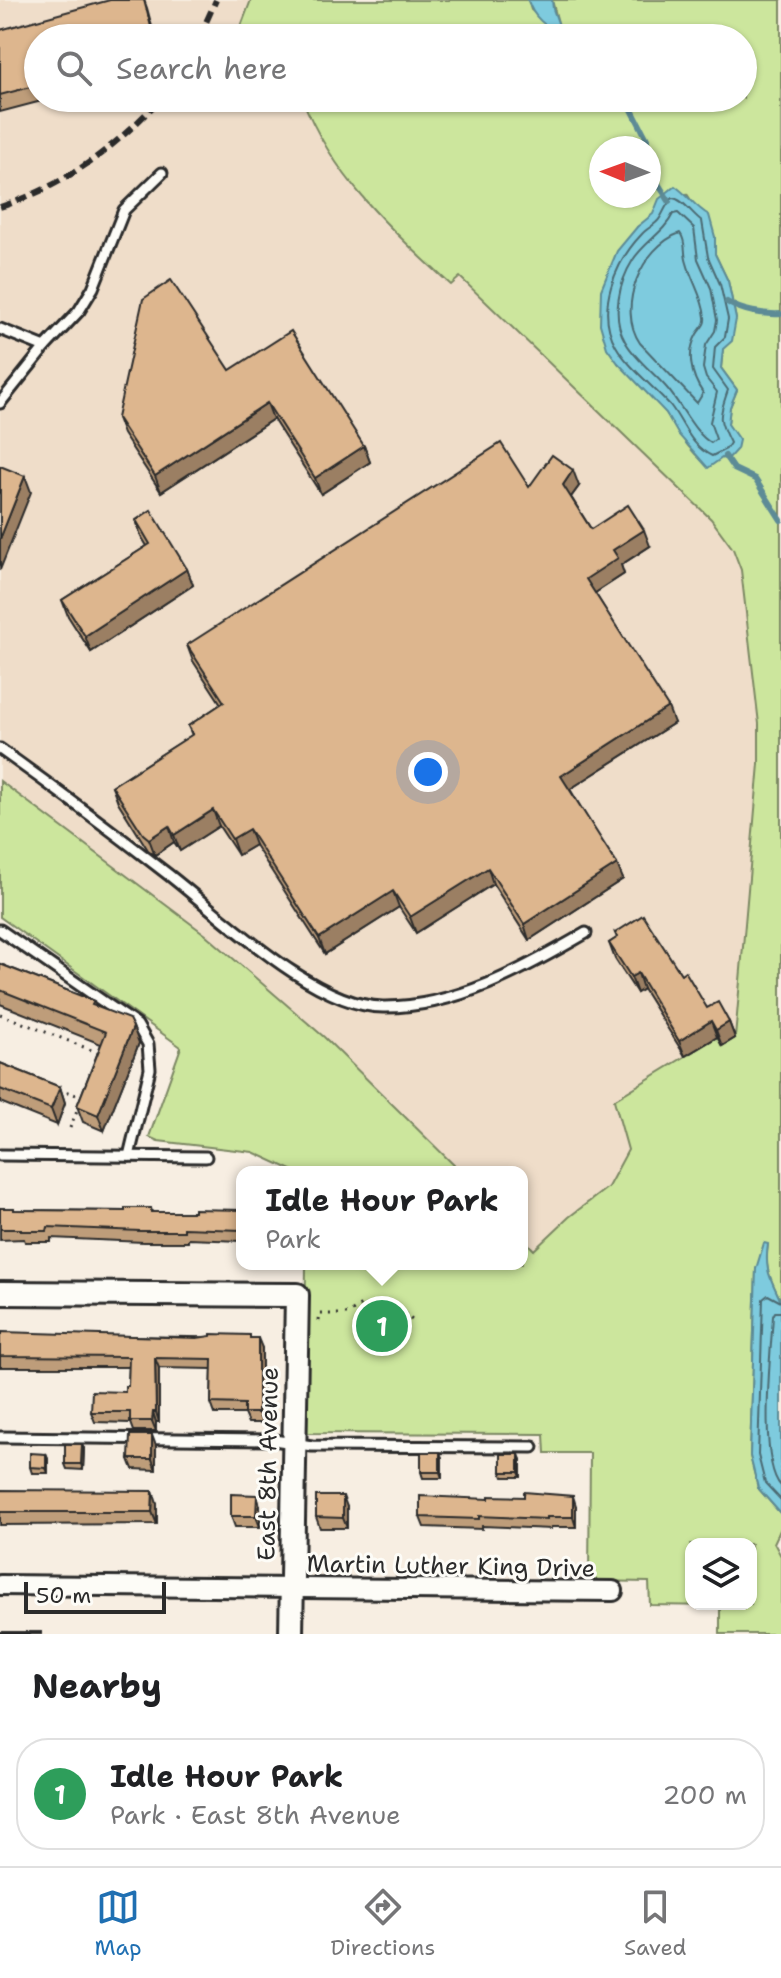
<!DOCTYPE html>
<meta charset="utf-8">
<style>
body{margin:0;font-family:"Shantell Sans",sans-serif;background:#f2f2f2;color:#202124}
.controls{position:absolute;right:24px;bottom:24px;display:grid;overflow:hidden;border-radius:16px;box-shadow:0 2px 6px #0004}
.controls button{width:72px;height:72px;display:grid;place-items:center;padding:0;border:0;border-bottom:2px solid #e0e0e0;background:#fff;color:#202124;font:40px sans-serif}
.compass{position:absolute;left:589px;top:136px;width:72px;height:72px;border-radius:50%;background:#fff;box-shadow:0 2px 6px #0004;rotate:271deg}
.scale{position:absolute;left:24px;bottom:20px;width:142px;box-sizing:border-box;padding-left:8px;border:4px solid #2b2b2b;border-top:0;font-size:22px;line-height:28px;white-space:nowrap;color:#2b2b2b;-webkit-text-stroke:6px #fdfcf7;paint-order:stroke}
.you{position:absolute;left:428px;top:772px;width:28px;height:28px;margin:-20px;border:6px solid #fff;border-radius:50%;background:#1a73e8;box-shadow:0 0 0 12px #1a73e833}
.badge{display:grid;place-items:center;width:52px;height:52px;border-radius:50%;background:#1f6fb2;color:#fff;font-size:26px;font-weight:700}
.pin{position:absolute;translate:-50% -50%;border:4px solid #fff;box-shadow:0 2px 8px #0006}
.popup{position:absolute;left:236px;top:1166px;width:292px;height:104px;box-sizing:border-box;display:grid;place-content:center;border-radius:16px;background:#fff;filter:drop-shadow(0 2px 6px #0005);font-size:26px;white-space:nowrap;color:#757577}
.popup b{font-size:30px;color:#202124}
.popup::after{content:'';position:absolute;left:50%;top:100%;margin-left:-16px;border:16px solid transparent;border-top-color:#fff}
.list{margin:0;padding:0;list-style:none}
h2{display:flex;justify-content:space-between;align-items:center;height:104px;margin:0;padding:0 32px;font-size:34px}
h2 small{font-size:26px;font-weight:400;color:#757577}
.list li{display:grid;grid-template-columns:52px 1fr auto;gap:24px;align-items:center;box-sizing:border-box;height:112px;margin:0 16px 16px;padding:0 16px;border:2px solid #e0e0e0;border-radius:32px}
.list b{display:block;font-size:30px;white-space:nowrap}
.list p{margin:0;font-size:26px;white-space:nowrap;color:#757577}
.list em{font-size:26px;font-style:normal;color:#757577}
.icon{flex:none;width:44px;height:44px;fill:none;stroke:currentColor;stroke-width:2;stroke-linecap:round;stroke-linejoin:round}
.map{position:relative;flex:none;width:781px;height:1634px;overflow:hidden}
.search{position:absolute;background:#fff;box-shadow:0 2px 6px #0004;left:24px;right:24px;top:24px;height:88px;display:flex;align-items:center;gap:20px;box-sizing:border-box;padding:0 28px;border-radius:44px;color:#757577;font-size:30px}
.sheet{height:232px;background:#fff}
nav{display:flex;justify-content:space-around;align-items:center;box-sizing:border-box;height:112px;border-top:2px solid #e0e0e0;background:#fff;font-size:22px;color:#757577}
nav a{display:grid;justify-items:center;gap:4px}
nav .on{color:#1f6fb2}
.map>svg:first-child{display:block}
.built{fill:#efddc9}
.green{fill:#cce69d;stroke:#7c8864;stroke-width:2;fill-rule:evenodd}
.water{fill:#7ecbde;stroke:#5d8b96;stroke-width:2}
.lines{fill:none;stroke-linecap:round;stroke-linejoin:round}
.shore{stroke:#4c6b73;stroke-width:2}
.stream{stroke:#5d8b96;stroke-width:6}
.service-casing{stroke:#2b2b2b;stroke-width:15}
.minor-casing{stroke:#2b2b2b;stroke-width:24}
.tertiary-casing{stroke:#2b2b2b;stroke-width:28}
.path{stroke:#2b2b2b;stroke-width:3;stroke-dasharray:2 6;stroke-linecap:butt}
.service{stroke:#fdfcf7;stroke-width:9}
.minor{stroke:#fdfcf7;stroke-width:18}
.tertiary{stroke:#fdfcf7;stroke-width:22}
.rail{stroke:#2b2b2b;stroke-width:6;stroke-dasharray:12 6;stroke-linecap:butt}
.wall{fill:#be9d7a;stroke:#2b2b2b;stroke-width:2}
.shaded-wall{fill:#9b7f63;stroke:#2b2b2b;stroke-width:2}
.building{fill:#ddb68e;stroke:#2b2b2b;stroke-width:2}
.labels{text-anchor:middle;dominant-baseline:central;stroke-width:6;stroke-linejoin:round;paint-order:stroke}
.street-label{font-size:24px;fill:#2b2b2b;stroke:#fdfcf7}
</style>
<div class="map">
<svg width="781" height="1634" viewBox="0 0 781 1634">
<rect width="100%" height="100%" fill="#f7eee2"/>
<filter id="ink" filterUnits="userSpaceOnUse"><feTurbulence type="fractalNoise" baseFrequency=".0125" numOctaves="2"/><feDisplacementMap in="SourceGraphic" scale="16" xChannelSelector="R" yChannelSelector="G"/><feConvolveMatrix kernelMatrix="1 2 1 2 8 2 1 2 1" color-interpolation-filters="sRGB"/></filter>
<g filter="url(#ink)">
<path class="built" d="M 0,0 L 251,0 L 240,29 L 282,29 L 284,38 L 38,38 L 38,98 L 302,98 L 316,129 L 360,195 L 384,223 L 450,285 L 460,276 L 711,519 L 733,549 L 741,570 L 759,724 L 759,764 L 735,1038 L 722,1046 L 717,1037 L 706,1256 L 588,1310 L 522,1237 L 522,1172 L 461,1172 L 324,1037 L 206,935 L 0,781 Z"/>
<g class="green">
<path d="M 251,0 L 528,0 L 531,10 L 561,34 L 552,0 L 781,0 L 781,1302 C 771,1278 764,1272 768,1244 L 756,1269 L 750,1456 L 758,1488 L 781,1514 L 781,1528 L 774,1543 L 781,1556 L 781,1634 L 720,1634 L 720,1606 L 650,1605 L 649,1582 L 589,1581 L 590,1453 L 545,1453 L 544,1434 L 304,1433 L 306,1264 L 522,1264 L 522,1237 L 534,1250 L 569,1217 L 608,1187 L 628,1150 L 614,1100 L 717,1037 L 735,1038 L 759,764 L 759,724 L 741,570 L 733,549 L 711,519 L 460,277 L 451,285 C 391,230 332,176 302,98 L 743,98 L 743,38 L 284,38 L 282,29 L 240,29 ZM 601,148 L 649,148 L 649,196 L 601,196 ZM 687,194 L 715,237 L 715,254 L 728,281 L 736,319 L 723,349 L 721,368 L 737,390 L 730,407 L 728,424 L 704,462 C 686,448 679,431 666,413 C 652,395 634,378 618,363 L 637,227 ZM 691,1544 L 751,1544 L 751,1604 L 691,1604 Z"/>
<path d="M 0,781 L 206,935 L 324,1037 L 461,1172 L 296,1172 L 253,1152 L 158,1141 L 149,1137 L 181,1047 L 0,917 Z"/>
</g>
<g class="water">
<path d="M 528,0 L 552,0 L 553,9 L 562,34 C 547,29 532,16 528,0 Z"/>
<path d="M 675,186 C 688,195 695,207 709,215 L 715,237 L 715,254 L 728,281 L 736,319 L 732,341 L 723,349 L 721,368 L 737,390 L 730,407 L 728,424 L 739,440 L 737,449 L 727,460 L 722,458 L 708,468 L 678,434 L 666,413 L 618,363 L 607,348 L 600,324 L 601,290 L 617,251 L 637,227 L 653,214 L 659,199 Z"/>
<path d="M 764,1243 L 768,1244 C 764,1272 771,1278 781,1302 L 781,1514 L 758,1488 L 750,1456 L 756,1269 Z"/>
</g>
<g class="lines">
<g class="shore">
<path d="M 673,198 C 683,199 693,215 702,221 L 708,257 L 720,284 L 728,319 L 725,337 L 715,347 L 713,369 L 728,390 C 719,417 717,417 730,443 L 726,449 L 712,456 C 690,446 684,423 670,405 C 653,386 628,367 616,346 C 595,310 615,262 642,234 C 647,228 656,225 660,218 C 665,210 666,204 673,198 Z"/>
<path d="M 678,213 L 694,228 L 698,259 L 711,288 L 717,320 L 715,331 L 706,345 L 703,368 L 706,378 L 717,392 L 710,422 L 716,439 L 711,443 C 695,435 680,402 666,387 C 653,372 634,358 625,341 C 611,317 619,282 633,260 C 644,242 664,233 673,214 Z"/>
<path d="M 680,233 C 687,242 683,252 687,263 C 692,282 703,297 705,317 C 706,325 701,327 697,334 C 686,353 691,376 703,393 L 697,403 L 640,343 C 616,308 641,247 680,233 Z"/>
<path d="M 781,1302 L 768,1295 L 763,1299 L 758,1455 L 765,1483 L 781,1500"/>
<path d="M 781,1312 L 775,1312 L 773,1316 C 771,1351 758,1462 781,1486"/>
</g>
<g class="stream">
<path d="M 626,98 L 647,139 L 647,148"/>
<path d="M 649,169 L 669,201"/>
<path d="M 727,302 C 741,311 764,315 781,314"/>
<path d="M 725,456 L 734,469 L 755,479 L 781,520"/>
</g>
<defs>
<g id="service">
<path d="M 0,329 L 45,347 L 79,311 L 93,288 L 124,210 L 162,173"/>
<path d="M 0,403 L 45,347"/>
<path d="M 0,749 C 56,789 111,830 165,872 C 220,914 314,1007 383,1007 C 455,1008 526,968 586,933"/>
<path d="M 0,930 L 137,1025 L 148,1044 L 150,1069 L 129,1156"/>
<path d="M 0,1155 L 206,1157"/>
<path d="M 0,1437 L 274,1440 L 312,1446 L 533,1447"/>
</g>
<path id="minor" d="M 0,1585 L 613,1591"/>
<path id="tertiary" d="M 0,1293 L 297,1295 L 291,1634"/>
</defs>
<use href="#service" class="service-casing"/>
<use href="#minor" class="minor-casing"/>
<use href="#tertiary" class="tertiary-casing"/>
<g class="path">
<path d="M 0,1014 L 99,1053"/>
<path d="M 59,1089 L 82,1097"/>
<path d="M 70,1128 L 79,1105"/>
<path d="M 319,1321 L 320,1314 L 348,1314 L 361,1305 L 399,1309 L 413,1321"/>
</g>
<use href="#service" class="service"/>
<use href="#minor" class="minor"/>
<use href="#tertiary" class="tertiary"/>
<g class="rail">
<path d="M 199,38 L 216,0"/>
<path d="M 0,207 C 65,186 115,148 161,98"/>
</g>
</g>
<g class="wall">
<path d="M 147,8 L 38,38 L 38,98 L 53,98 L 0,112 L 0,30 Z"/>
<path d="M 230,370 L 364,446 L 370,462 L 321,494 L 273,419 L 161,492 L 123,434 L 117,418 Z"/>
<path d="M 579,486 L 571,497 L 591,529 L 650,546 L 621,565 L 624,574 L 595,593 L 674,723 L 570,789 L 623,879 L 529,940 L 493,884 L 416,933 L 399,907 L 325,954 L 255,845 L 238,855 L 219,826 L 180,851 L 174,842 L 155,855 L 148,850 L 118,802 L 112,786 L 192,735 L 188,726 L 221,704 L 193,661 L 187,645 L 529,487 Z"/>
<path d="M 136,520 L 187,569 L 193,585 L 91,652 L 68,616 L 62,600 L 147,546 L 141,536 Z"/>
<path d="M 615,933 L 681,974 L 707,1008 L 729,1022 L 735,1038 L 722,1046 L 717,1037 L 685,1056 L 643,989 L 637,993 L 615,959 L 609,943 L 617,938 Z"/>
<path d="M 0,964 L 94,1001 L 96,1007 L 133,1027 L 139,1043 L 104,1131 L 83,1122 L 77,1106 L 101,1044 L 0,1004 Z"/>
<path d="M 0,1063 L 60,1087 L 65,1103 L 57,1125 L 0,1102 Z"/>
<path d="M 0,1208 L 15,1210 L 125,1211 L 151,1208 L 152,1212 L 194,1212 L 242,1210 L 242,1241 L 188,1239 L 188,1242 L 144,1242 L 51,1238 L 51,1242 L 25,1242 L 24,1239 L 0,1240 Z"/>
<path d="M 0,1334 L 251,1338 L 262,1348 L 262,1423 L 248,1423 L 244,1414 L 215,1414 L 211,1403 L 212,1369 L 159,1368 L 159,1422 L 156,1422 L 156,1431 L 134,1431 L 131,1423 L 95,1422 L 91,1412 L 125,1392 L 128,1386 L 129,1367 L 0,1367 Z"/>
<path d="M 156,1446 L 156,1470 L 133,1469 L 129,1459 Z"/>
<path d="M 84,1449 L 83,1470 L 67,1469 L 65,1464 Z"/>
<path d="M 46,1454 L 48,1459 L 48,1473 L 32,1473 L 30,1467 Z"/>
<path d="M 442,1458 L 442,1478 L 423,1478 L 421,1472 Z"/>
<path d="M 521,1460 L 521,1477 L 503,1477 L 501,1472 Z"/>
<path d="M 0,1490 L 157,1504 L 157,1524 L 0,1525 Z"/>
<path d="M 260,1506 L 260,1527 L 235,1527 L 231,1516 Z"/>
<path d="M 576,1506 L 576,1527 L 551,1527 L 551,1529 L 482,1526 L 482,1529 L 424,1527 L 420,1517 Z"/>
<path d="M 347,1507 L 347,1528 L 320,1528 L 316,1517 Z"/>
</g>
<g class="shaded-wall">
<path d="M 144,0 L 147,8 L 155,38 L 154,38 Z"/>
<path d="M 267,403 L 273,419 L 161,492 L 155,476 Z"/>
<path d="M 364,446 L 370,462 L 321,494 L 315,478 Z"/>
<path d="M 573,470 L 579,486 L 568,501 L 563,485 Z"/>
<path d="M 25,476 L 31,492 L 0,570 L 0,539 Z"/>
<path d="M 644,530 L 650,546 L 621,565 L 624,574 L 592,595 L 586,579 L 613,550 Z"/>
<path d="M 187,569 L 193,585 L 91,652 L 85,636 Z"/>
<path d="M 668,707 L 674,723 L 567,791 L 561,776 Z"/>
<path d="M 213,810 L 219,826 L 180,851 L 174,835 Z"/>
<path d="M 169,826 L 174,842 L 155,855 L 149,839 Z"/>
<path d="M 249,829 L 255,845 L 238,855 L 232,839 Z"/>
<path d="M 617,864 L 623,879 L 529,940 L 524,924 Z"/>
<path d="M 488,868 L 493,884 L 416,933 L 410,917 Z"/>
<path d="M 393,891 L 399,907 L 325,954 L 319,938 Z"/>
<path d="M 638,973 L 643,989 L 637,993 L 631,977 Z"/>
<path d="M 711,1021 L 717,1037 L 685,1056 L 679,1041 Z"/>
<path d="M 729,1022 L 735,1038 L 722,1046 L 716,1030 Z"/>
<path d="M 133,1027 L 139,1043 L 104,1131 L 98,1115 Z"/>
<path d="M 60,1087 L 65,1103 L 57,1125 L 51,1109 Z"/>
<path d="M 258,1338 L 262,1348 L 262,1423 L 258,1413 Z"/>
<path d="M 155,1358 L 159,1368 L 159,1422 L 156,1412 Z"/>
<path d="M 153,1412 L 156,1422 L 156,1431 L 152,1421 Z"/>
<path d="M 152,1435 L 156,1446 L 156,1470 L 152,1459 Z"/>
<path d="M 82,1444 L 84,1449 L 83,1470 L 81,1464 Z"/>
<path d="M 440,1452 L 442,1458 L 442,1478 L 440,1472 Z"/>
<path d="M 46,1454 L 48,1459 L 48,1473 L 46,1468 Z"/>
<path d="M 519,1454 L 521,1460 L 521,1477 L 519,1472 Z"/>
<path d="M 153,1491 L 157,1504 L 157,1524 L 152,1512 Z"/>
<path d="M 257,1495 L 260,1506 L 260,1527 L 256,1516 Z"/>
<path d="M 343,1496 L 347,1507 L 347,1528 L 343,1518 Z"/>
<path d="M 573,1496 L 576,1506 L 576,1527 L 573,1517 Z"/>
</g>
<g class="building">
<path d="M 110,0 L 144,0 L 154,38 L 38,38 L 38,85 L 0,95 L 0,30 Z"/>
<path d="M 171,280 L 230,370 L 291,331 L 364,446 L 315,478 L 267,403 L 155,476 L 117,418 L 143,299 Z"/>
<path d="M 501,443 L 529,487 L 552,455 L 573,470 L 563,485 L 591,529 L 628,505 L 644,530 L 613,550 L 618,558 L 586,579 L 668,707 L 561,776 L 617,864 L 524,924 L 488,868 L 410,917 L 393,891 L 319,938 L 249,829 L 232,839 L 213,810 L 174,835 L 169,826 L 149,839 L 143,834 L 112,786 L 193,734 L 188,726 L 224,702 L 187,645 Z"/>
<path d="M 0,466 L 25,476 L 0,539 Z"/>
<path d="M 151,510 L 187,569 L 85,636 L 62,600 L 150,544 L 136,520 Z"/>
<path d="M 643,915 L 681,974 L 685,971 L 707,1008 L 718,1002 L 729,1022 L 716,1030 L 711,1021 L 679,1041 L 638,973 L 631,977 L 609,943 L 618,937 L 615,933 Z"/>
<path d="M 0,964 L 94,1001 L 92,1005 L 129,1019 L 133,1027 L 98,1115 L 77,1106 L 106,1032 L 0,990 Z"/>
<path d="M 0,1063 L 60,1087 L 51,1109 L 0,1089 Z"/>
<path d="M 0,1208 L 14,1208 L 14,1210 L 125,1211 L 125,1208 L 151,1208 L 151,1212 L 194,1212 L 194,1209 L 242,1210 L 242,1230 L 184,1228 L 184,1231 L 140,1231 L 48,1227 L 47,1231 L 21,1231 L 21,1229 L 0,1229 Z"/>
<path d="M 2,1332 L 197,1338 L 211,1336 L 211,1334 L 250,1335 L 250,1338 L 258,1338 L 258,1413 L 244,1413 L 244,1404 L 211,1403 L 212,1359 L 155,1358 L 156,1412 L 153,1412 L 152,1421 L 130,1421 L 130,1412 L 91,1412 L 92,1391 L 125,1392 L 125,1386 L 128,1386 L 129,1357 L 0,1356 L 0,1334 L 2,1334 Z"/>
<path d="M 130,1435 L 152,1435 L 152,1459 L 129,1459 Z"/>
<path d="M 65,1444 L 82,1444 L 81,1464 L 65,1464 Z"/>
<rect x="421" y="1452" width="19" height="20"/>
<path d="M 30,1453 L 46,1454 L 46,1468 L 30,1467 Z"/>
<rect x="501" y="1454" width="18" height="18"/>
<path d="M 0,1490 L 153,1491 L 152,1512 L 0,1512 Z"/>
<path d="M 524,1492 L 573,1496 L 573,1517 L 547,1517 L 547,1519 L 479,1516 L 479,1519 L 420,1517 L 420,1496 L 489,1499 L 489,1496 L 524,1497 Z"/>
<path d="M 231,1494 L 257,1495 L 256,1516 L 231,1516 Z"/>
<path d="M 316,1496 L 343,1496 L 343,1518 L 316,1517 Z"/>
<rect x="0" y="1632" width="41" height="2"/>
</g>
</g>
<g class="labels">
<g class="street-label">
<text transform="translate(268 1464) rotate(-89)">East 8th Avenue</text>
<text transform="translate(451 1566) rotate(1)">Martin Luther King Drive</text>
</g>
</g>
</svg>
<div class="controls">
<button><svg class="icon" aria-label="layers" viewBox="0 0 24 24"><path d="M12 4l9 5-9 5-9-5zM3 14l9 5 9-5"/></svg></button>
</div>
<svg class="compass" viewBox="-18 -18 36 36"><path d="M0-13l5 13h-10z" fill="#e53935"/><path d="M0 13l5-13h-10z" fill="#757577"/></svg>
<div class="scale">50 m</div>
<div class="you"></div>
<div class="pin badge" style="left:382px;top:1326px;background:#2e9e5b">1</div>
<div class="popup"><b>Idle Hour Park</b>Park</div>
<div class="search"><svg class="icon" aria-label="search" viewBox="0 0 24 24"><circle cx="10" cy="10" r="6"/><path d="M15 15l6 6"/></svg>Search here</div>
</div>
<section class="sheet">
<h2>Nearby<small></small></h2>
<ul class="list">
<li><span class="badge" style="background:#2e9e5b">1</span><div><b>Idle Hour Park</b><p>Park · East 8th Avenue</p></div><em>200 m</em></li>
</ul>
</section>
<nav>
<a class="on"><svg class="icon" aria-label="map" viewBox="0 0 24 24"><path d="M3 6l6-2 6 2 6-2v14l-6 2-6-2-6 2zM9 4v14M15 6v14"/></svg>Map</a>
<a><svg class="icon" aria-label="directions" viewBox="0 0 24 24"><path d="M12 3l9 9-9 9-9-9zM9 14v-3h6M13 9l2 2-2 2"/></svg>Directions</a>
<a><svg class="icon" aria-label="saved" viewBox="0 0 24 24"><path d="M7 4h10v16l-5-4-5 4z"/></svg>Saved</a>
</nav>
